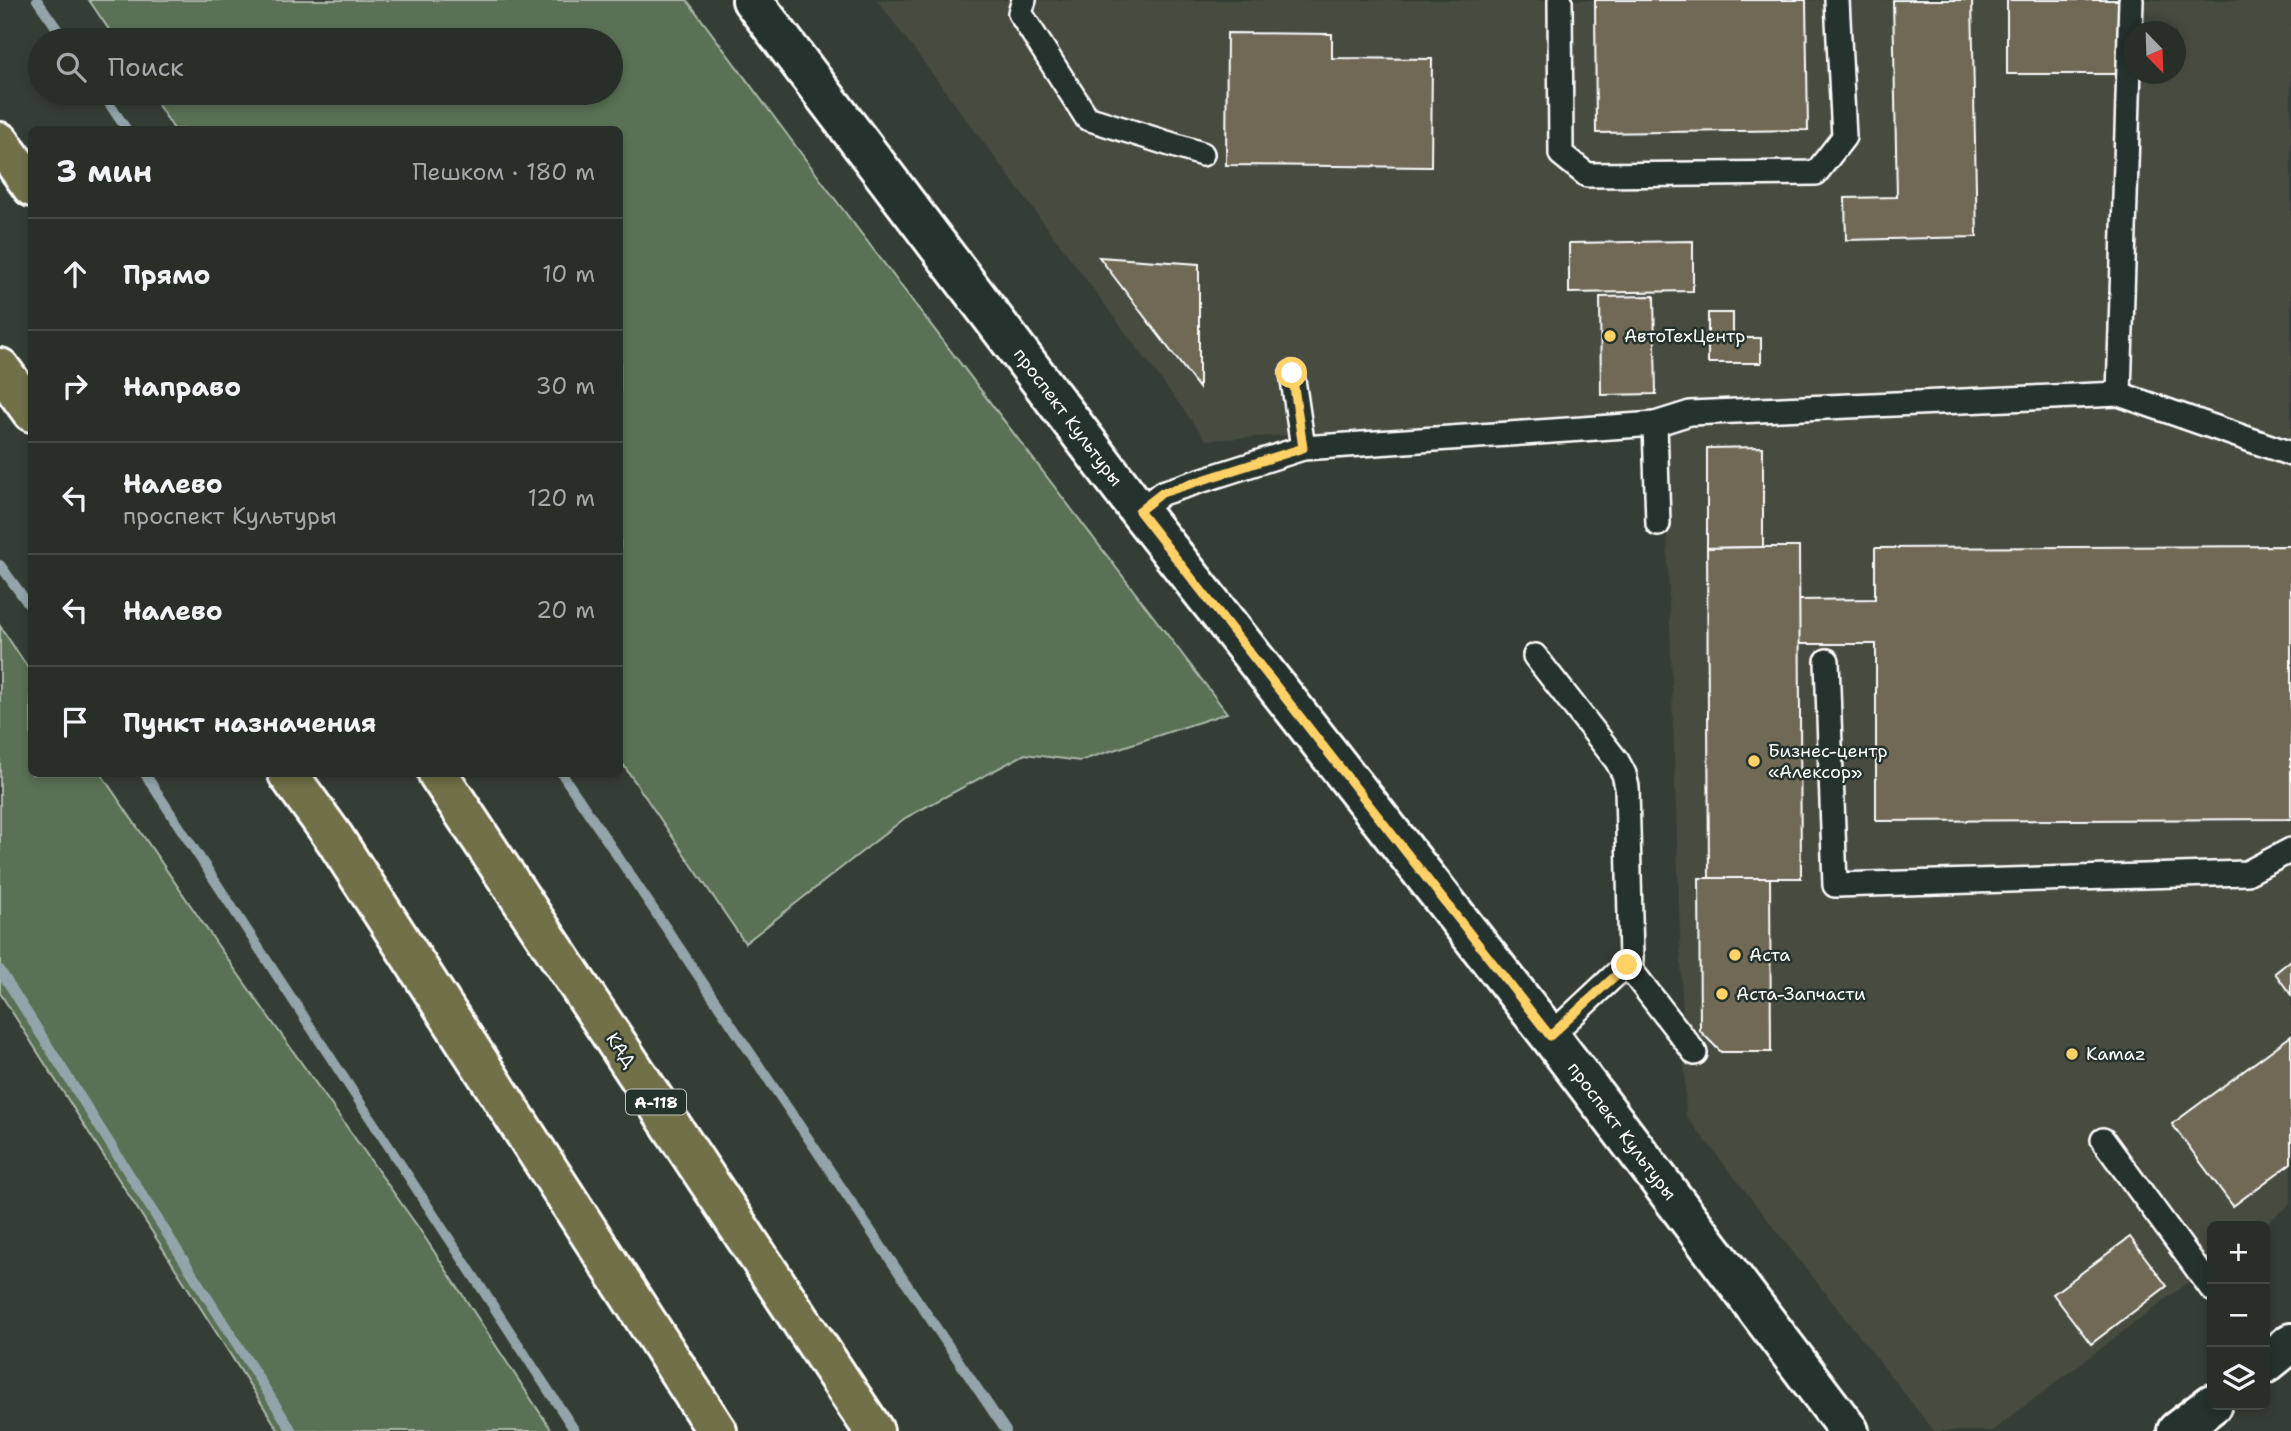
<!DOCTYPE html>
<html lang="ru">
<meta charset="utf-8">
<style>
body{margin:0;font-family:"Shantell Sans",sans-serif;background:#303630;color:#f1f3f6}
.controls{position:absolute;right:21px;bottom:21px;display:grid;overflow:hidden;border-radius:10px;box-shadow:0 4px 10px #0003}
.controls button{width:63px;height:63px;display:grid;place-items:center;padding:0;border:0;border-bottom:2px solid #444a45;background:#282e28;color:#f1f3f6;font:35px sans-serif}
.compass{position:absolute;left:2123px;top:21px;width:63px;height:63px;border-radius:50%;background:#282e28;box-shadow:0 4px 10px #0003;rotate:157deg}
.stop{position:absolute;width:21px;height:21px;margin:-16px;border:5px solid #ffd166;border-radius:50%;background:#fff}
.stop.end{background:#ffd166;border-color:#fff;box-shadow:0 2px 7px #0008}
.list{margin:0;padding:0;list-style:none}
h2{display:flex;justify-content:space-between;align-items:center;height:91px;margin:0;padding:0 28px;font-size:30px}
h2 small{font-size:23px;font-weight:400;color:#a5a8a8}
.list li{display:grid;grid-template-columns:46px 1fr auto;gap:21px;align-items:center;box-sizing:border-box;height:112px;padding:0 28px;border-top:2px solid #444a45}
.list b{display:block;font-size:26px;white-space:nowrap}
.list p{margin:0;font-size:23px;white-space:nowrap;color:#a5a8a8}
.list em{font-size:23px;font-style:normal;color:#a5a8a8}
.icon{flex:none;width:38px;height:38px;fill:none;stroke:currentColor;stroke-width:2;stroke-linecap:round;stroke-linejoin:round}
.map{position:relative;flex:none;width:2291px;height:1431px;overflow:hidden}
.search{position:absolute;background:#282e28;box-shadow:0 4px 10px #0003;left:28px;top:28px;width:595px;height:77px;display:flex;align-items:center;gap:18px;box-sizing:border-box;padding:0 24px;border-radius:38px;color:#a5a8a8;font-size:26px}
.panel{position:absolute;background:#282e28;box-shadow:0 4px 10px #0003;left:28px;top:126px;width:595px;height:651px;border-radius:10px}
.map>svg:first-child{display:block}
.built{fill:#464b3f;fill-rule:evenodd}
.green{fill:#5a7155;stroke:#acb8aa;stroke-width:2}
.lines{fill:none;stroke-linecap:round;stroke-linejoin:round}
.stream{stroke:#93a4aa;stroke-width:10}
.building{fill:#6f6957;stroke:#fff;stroke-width:2}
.service-casing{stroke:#fff;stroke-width:28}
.tertiary-casing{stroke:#fff;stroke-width:44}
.motorway-casing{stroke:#fff;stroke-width:44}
.service{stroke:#26332d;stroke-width:23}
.tertiary{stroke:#26332d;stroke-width:38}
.motorway{stroke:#716f4a;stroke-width:38}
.route{stroke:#ffd166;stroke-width:9}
.poi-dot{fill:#ffd166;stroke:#26332d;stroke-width:2.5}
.labels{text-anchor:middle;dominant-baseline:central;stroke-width:5;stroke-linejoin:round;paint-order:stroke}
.shield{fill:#26332d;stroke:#bec2c0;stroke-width:2}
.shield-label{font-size:16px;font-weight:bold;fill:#fff}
.poi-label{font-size:18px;fill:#fff;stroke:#26332d;text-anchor:start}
.street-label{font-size:18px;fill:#fff;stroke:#26332d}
</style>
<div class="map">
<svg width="2291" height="1431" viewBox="0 0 2291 1431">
<rect width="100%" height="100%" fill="#353e35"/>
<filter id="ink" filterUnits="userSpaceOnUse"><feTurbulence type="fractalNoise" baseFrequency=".0143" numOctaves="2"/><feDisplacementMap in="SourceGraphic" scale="14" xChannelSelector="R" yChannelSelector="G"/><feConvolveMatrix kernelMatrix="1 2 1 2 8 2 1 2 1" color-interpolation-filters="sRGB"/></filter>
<g filter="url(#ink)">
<path class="built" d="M 877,0 L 2291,0 L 2291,1204 L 2262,1226 L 2212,1226 L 2212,1264 L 1992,1431 L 1934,1431 L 1686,1116 L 1663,414 L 1206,440 ZM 2134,32 L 2176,32 L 2176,74 L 2134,74 Z"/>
<g class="green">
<path d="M 89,0 L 687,0 L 841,207 L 1227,713 L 1080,761 L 1025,754 L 905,818 L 745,943 L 620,760 L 620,130 L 174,129 L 150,93 L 611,93 L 611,40 L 116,40 Z"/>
<path d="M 0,626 L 31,672 L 32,774 L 101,774 L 219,947 L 418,1227 L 552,1431 L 279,1431 L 0,993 Z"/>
</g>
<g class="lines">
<g class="stream">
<path d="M 37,0 L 65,40"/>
<path d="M 102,93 L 127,130"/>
<path d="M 0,565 L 32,609"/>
<path d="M 145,774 L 575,1431"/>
<path d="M 562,774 L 1006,1431"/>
<path d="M 0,970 L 292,1431"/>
</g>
</g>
<g class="building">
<path d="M 1595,0 L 1806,0 L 1808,130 L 1596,133 Z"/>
<path d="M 1893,0 L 1972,0 L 1977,237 L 1846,240 L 1845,198 L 1897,197 Z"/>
<path d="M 2007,0 L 2122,0 L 2123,74 L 2007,74 Z"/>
<path d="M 1227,33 L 1332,34 L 1332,58 L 1432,59 L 1431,167 L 1226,165 Z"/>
<path d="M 1693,241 L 1693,291 L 1569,293 L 1569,243 Z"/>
<path d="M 1099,257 L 1199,264 L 1199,388 Z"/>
<path d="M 1654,296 L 1656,394 L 1601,395 L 1600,297 Z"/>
<path d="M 1708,313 L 1733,313 L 1733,338 L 1761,338 L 1761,363 L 1708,363 Z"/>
<path d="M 1763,447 L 1763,547 L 1707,548 L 1707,448 Z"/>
<path d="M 2291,546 L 2291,819 L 1876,821 L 1876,644 L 1799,644 L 1799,600 L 1875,599 L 1875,548 Z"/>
<path d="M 1763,547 L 1799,547 L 1801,878 L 1709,878 L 1707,548 Z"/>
<path d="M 1699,878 L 1770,878 L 1771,1052 L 1721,1052 L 1700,1031 Z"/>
<path d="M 2291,960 L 2291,995 L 2275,973 Z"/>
<path d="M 2291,1036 L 2291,1163 L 2233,1206 L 2172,1124 Z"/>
<path d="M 2130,1237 L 2167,1286 L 2091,1344 L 2053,1294 Z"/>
</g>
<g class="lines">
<defs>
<g id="service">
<path d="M 1024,0 L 1020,13 L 1087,118 L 1202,154"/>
<path d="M 1560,0 L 1561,154 L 1587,175 L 1816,173 L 1844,137 L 1837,0"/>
<path d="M 1292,373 L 1303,448"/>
<path d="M 2119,394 L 2291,454"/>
<path d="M 1655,424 L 1658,524"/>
<path d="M 1139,511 L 1162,493 L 1303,448 L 1655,424 L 1690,413 L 2119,394 L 2131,0"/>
<path d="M 1535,656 L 1617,761 L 1624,774 L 1627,787 L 1631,960 L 1550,1036"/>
<path d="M 1827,661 L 1835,885 L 2247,873 L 2291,850"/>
<path d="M 1627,965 L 1695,1053"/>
<path d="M 2103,1140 L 2212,1289"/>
</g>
<g id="tertiary">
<path d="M 752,0 L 1139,511 L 1550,1036 L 1849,1431"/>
<path d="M 2265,1364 L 2291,1343"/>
<path d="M 2177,1431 L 2212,1404"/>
</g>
<g id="motorway">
<path d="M 0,142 L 32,187"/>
<path d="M 0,368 L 32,412"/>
<path d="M 288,774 L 335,839 L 717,1431"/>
<path d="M 438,774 L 874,1431"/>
</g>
</defs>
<use href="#service" class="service-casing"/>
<use href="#tertiary" class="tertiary-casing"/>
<use href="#motorway" class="motorway-casing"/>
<use href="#service" class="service"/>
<use href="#tertiary" class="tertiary"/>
<use href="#motorway" class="motorway"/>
</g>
</g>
<g class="lines" filter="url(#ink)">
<path class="route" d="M 1292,373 L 1303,448 L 1162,493 L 1139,511 L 1550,1036 L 1627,965"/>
</g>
<g class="poi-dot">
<circle cx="1610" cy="336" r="7"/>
<circle cx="1754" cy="761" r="7"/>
<circle cx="1735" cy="955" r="7"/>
<circle cx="1722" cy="994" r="7"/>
<circle cx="2072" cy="1054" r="7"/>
</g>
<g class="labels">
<rect class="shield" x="626" y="1089.5" width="60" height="25" rx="5"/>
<g class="shield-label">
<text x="656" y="1102">А-118</text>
</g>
<g class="poi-label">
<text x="1624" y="336">АвтоТехЦентр</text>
<text x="1768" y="751">Бизнес-центр<tspan x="1768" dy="21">«Алексор»</tspan></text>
<text x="1749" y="955">Аста</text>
<text x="1736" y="994">Аста-Запчасти</text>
<text x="2086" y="1054">Kamaz</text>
</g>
<g class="street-label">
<text transform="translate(1068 417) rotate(53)">проспект Культуры</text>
<text transform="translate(621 1050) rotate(56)">КАД</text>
<text transform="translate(1622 1131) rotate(53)">проспект Культуры</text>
</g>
</g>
</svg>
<div class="controls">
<button>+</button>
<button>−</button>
<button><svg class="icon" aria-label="layers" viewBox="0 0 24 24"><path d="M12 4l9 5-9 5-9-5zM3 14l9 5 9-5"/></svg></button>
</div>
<svg class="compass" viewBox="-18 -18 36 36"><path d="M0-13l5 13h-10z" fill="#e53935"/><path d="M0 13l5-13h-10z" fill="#a5a8a8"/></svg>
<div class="stop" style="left:1292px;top:373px"></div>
<div class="stop end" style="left:1627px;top:965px"></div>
<div class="search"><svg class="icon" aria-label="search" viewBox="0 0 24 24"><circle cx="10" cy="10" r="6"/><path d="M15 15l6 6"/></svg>Поиск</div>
<section class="panel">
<h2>3 мин<small>Пешком · 180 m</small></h2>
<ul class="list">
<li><svg class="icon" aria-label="ahead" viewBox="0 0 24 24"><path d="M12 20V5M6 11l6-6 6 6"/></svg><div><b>Прямо</b></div><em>10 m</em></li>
<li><svg class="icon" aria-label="right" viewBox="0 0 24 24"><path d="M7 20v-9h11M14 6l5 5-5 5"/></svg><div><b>Направо</b></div><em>30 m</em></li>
<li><svg class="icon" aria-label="left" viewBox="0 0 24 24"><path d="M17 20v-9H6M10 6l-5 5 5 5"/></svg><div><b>Налево</b><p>проспект Культуры</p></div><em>120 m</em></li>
<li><svg class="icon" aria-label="left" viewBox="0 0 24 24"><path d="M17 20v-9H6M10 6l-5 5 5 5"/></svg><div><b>Налево</b></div><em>20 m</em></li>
<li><svg class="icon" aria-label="arrive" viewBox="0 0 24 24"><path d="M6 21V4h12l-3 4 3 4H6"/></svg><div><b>Пункт назначения</b></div></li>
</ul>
</section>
</div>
